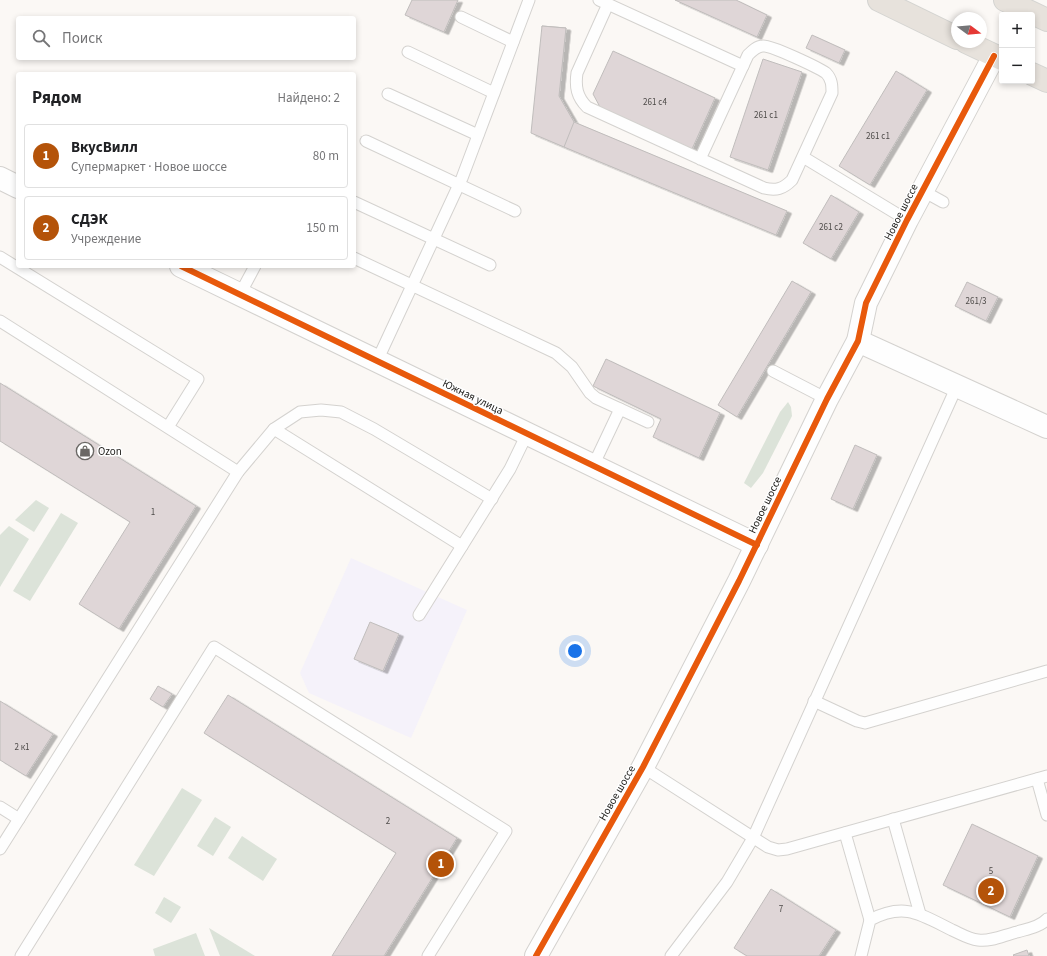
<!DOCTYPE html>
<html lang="ru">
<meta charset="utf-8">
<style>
body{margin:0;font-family:"Source Sans 3",sans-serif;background:#f2f2f2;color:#202124}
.controls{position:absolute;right:12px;top:12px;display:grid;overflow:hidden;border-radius:4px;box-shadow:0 2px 6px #0003}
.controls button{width:36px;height:36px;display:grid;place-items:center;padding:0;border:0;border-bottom:1px solid #e0e0e0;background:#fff;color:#202124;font:20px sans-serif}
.compass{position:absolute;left:951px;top:12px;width:36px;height:36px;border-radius:50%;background:#fff;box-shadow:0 2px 6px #0003;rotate:106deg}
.you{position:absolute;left:575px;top:651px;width:14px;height:14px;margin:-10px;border:3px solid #fff;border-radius:50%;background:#1a73e8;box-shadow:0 0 0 6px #1a73e833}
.badge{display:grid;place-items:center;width:26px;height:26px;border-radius:50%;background:#b45309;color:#fff;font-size:13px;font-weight:700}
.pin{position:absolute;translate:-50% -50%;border:2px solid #fff;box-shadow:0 1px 4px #0006}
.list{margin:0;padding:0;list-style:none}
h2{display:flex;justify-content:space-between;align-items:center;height:52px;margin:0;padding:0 16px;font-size:17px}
h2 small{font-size:13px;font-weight:400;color:#757577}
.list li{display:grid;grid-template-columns:26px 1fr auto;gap:12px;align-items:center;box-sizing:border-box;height:64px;margin:0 8px 8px;padding:0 8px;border:1px solid #e0e0e0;border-radius:4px}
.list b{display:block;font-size:15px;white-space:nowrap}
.list p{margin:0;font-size:13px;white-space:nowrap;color:#757577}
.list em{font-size:13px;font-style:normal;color:#757577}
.icon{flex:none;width:22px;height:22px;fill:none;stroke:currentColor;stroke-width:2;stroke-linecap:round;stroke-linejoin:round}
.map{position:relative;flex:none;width:1047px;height:956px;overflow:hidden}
.search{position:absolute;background:#fff;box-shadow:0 2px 6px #0003;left:16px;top:16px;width:340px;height:44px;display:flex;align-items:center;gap:10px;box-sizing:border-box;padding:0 14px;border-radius:4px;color:#757577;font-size:15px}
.panel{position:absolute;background:#fff;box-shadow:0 2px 6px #0003;left:16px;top:72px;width:340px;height:196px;border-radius:4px}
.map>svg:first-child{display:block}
.industrial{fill:#f5f2fa}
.green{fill:#dce3d9}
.building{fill:#dfd6d7;stroke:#c0bdbc;filter:url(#shadow)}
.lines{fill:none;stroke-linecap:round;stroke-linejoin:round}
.service-casing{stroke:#d4d2cf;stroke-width:13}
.tertiary-casing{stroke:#d4d2cf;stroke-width:24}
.primary-casing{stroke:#d4d4d1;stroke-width:24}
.service{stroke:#fefefe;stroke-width:11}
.tertiary{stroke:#fefefe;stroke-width:22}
.primary{stroke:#e7e2dc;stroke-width:22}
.cycleway-casing{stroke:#fff;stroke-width:8}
.cycleway{stroke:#e8590c;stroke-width:6}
.labels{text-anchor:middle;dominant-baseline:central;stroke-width:3;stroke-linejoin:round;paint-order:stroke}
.number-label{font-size:9px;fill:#4d4a48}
.street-label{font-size:11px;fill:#1c1b18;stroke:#fff}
.poi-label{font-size:11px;fill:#1c1b18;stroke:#fff;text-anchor:start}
</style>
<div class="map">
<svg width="1047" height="956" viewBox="0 0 1047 956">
<defs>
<filter id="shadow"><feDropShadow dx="4.5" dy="2.5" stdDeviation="0" flood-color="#0004"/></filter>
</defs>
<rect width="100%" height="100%" fill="#fbf8f5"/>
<path class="industrial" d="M 351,558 L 467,610 L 411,738 L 309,693 L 300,673 Z"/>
<g class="green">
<path d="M 788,402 L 791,407 L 792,416 L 763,473 L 751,488 L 744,483 L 780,412 Z"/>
<path d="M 36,500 L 49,508 L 34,532 L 15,520 Z"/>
<path d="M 61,513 L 78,523 L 30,601 L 13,591 Z"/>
<path d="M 9,526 L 29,539 L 0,587 L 0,535 Z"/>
<path d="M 182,788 L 202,800 L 154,876 L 134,865 Z"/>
<path d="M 215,817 L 231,827 L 213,856 L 197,846 Z"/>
<path d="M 242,836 L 277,859 L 263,881 L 228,858 Z"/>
<path d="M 164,897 L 181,907 L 171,923 L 155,913 Z"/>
<path d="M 209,928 L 255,956 L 220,956 Z"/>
<path d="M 196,933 L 205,956 L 155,956 L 153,949 Z"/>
</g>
<g class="building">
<path d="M 412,0 L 458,0 L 444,32 L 405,15 Z"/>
<path d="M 675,0 L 736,0 L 767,15 L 757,37 Z"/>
<path d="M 542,26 L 566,28 L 559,96 L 574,122 L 787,211 L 776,235 L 564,147 Z"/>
<path d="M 542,26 L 566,28 L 559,96 L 574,122 L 564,147 L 531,133 Z"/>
<path d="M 812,35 L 845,50 L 839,63 L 806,48 Z"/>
<path d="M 613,51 L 715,98 L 692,149 L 600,107 L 593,94 Z"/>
<path d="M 763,59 L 802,72 L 768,170 L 730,157 Z"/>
<path d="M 896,71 L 927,90 L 870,185 L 839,166 Z"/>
<path d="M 831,195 L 859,212 L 831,259 L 803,243 Z"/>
<path d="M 792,281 L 811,292 L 737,417 L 718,405 Z"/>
<path d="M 967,282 L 998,297 L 986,321 L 955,306 Z"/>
<path d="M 606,359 L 720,413 L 699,458 L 653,437 L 661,419 L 593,386 Z"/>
<path d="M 0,383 L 196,506 L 119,629 L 79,604 L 130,522 L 0,441 Z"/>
<path d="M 855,445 L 877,455 L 853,509 L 831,499 Z"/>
<path d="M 370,622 L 399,634 L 383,671 L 354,659 Z"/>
<path d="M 158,686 L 172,694 L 163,707 L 150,699 Z"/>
<path d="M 228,695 L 457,838 L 384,956 L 332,956 L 396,853 L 204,733 Z"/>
<path d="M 0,701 L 53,734 L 26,776 L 0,760 Z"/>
<path d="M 972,824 L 1038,856 L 1010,917 L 943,885 Z"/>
<path d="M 771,889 L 836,930 L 819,956 L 747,956 L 734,948 Z"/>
<path d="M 1027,950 L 1029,956 L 1014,956 L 1013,955 Z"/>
</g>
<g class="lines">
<defs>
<g id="service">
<path d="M 599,0 L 743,66"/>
<path d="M 608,4 L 577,73 C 575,87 577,97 587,107 L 764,188 C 776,191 783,189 792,180 L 832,93 C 832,86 832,79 826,73 C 819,68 771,45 763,46 C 757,46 752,51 748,55 L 700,159"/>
<path d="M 461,17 L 513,42"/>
<path d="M 408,52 L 494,93"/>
<path d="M 388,94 L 478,135"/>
<path d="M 366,141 L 515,211"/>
<path d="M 803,157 L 907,220"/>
<path d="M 923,191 L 943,202"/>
<path d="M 354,202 L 490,265"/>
<path d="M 0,257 L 198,379 L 168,427"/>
<path d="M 354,258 L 556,353 L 572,367 L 590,393 L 596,398 L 620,409"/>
<path d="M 240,294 L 255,266"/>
<path d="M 0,321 L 238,472"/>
<path d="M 377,361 L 462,178 L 529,0"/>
<path d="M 773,371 L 827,399"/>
<path d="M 274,429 L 462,546"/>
<path d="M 593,466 L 620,409 L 648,422"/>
<path d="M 419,615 L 510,469 L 527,434"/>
<path d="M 814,701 L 857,721 L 865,723 L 1047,671"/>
<path d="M 643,767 L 768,847 L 778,850 L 787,849 L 1047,776"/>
<path d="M 1037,779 L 1047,815"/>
<path d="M 0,807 L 19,819"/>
<path d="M 893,819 L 920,914"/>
<path d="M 845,833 L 870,920"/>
<path d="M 0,849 L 238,472 L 274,429 L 300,412 L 321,410 L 341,412 L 374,429 L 492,499"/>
<path d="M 21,956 L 214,647 L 506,831 L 428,956"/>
<path d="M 671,956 L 727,882 L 753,838 L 957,386"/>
<path d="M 861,956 L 870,920 C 904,902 920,914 952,930 C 961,934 969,939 978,940 C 991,942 1004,935 1017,932 C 1027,929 1040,927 1047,919"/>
</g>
<g id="tertiary">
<path d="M 0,178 L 18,187"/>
<path d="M 181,266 L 757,545"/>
<path d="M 858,341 L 1047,427"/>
<path d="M 536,956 L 643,767 L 739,581 L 827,399 L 858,341 L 866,303 L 907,220 L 994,56"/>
</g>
<g id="primary">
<path d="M 879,0 L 957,38"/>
<path d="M 1005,0 L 1047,20"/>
<path d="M 966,42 L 1002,59"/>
<path d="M 1032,74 L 1047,81"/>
</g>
</defs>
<use href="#service" class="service-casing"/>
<use href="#tertiary" class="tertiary-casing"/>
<use href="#primary" class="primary-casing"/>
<use href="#service" class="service"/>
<use href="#tertiary" class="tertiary"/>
<use href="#primary" class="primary"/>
<defs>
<g id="cycleway">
<path d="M 181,266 L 757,545"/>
<path d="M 536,956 L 643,767 L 739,581 L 827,399 L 858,341 L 866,303 L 907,220 L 994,56"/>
</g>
</defs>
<use href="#cycleway" class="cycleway-casing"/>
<use href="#cycleway" class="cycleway"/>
</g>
<defs>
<symbol id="shop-ring" viewBox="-11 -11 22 22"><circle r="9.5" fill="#fff" stroke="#6a6865" stroke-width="1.5"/><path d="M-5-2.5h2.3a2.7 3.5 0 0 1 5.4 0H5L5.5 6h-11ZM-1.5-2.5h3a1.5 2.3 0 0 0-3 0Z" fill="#6a6865"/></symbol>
</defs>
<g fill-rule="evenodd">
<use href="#shop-ring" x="75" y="441" width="20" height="20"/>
</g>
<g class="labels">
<g class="number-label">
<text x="655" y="102">261 с4</text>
<text x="766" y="115">261 с1</text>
<text x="878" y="136">261 с1</text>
<text x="831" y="227">261 с2</text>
<text x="976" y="301">261/3</text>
<text x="153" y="512">1</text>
<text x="22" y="747">2 к1</text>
<text x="388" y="821">2</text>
<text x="991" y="871">5</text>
<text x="781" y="909">7</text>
</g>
<g class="street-label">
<text transform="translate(901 212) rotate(-63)">Новое шоссе</text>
<text transform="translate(473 397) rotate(26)">Южная улица</text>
<text transform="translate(765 505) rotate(-64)">Новое шоссе</text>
<text transform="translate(617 793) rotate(-60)">Новое шоссе</text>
</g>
<g class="poi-label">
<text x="98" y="451">Ozon</text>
</g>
</g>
</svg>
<div class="controls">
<button>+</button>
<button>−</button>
</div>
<svg class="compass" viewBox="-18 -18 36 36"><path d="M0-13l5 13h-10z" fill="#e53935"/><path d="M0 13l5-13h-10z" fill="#757577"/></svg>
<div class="you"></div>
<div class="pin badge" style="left:441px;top:864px">1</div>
<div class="pin badge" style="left:991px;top:891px">2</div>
<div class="search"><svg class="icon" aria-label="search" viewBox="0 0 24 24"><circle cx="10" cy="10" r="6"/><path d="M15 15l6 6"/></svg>Поиск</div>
<section class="panel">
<h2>Рядом<small>Найдено: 2</small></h2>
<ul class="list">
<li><span class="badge">1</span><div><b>ВкусВилл</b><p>Супермаркет · Новое шоссе</p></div><em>80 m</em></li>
<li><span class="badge">2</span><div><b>СДЭК</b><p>Учреждение</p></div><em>150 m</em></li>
</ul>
</section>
</div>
